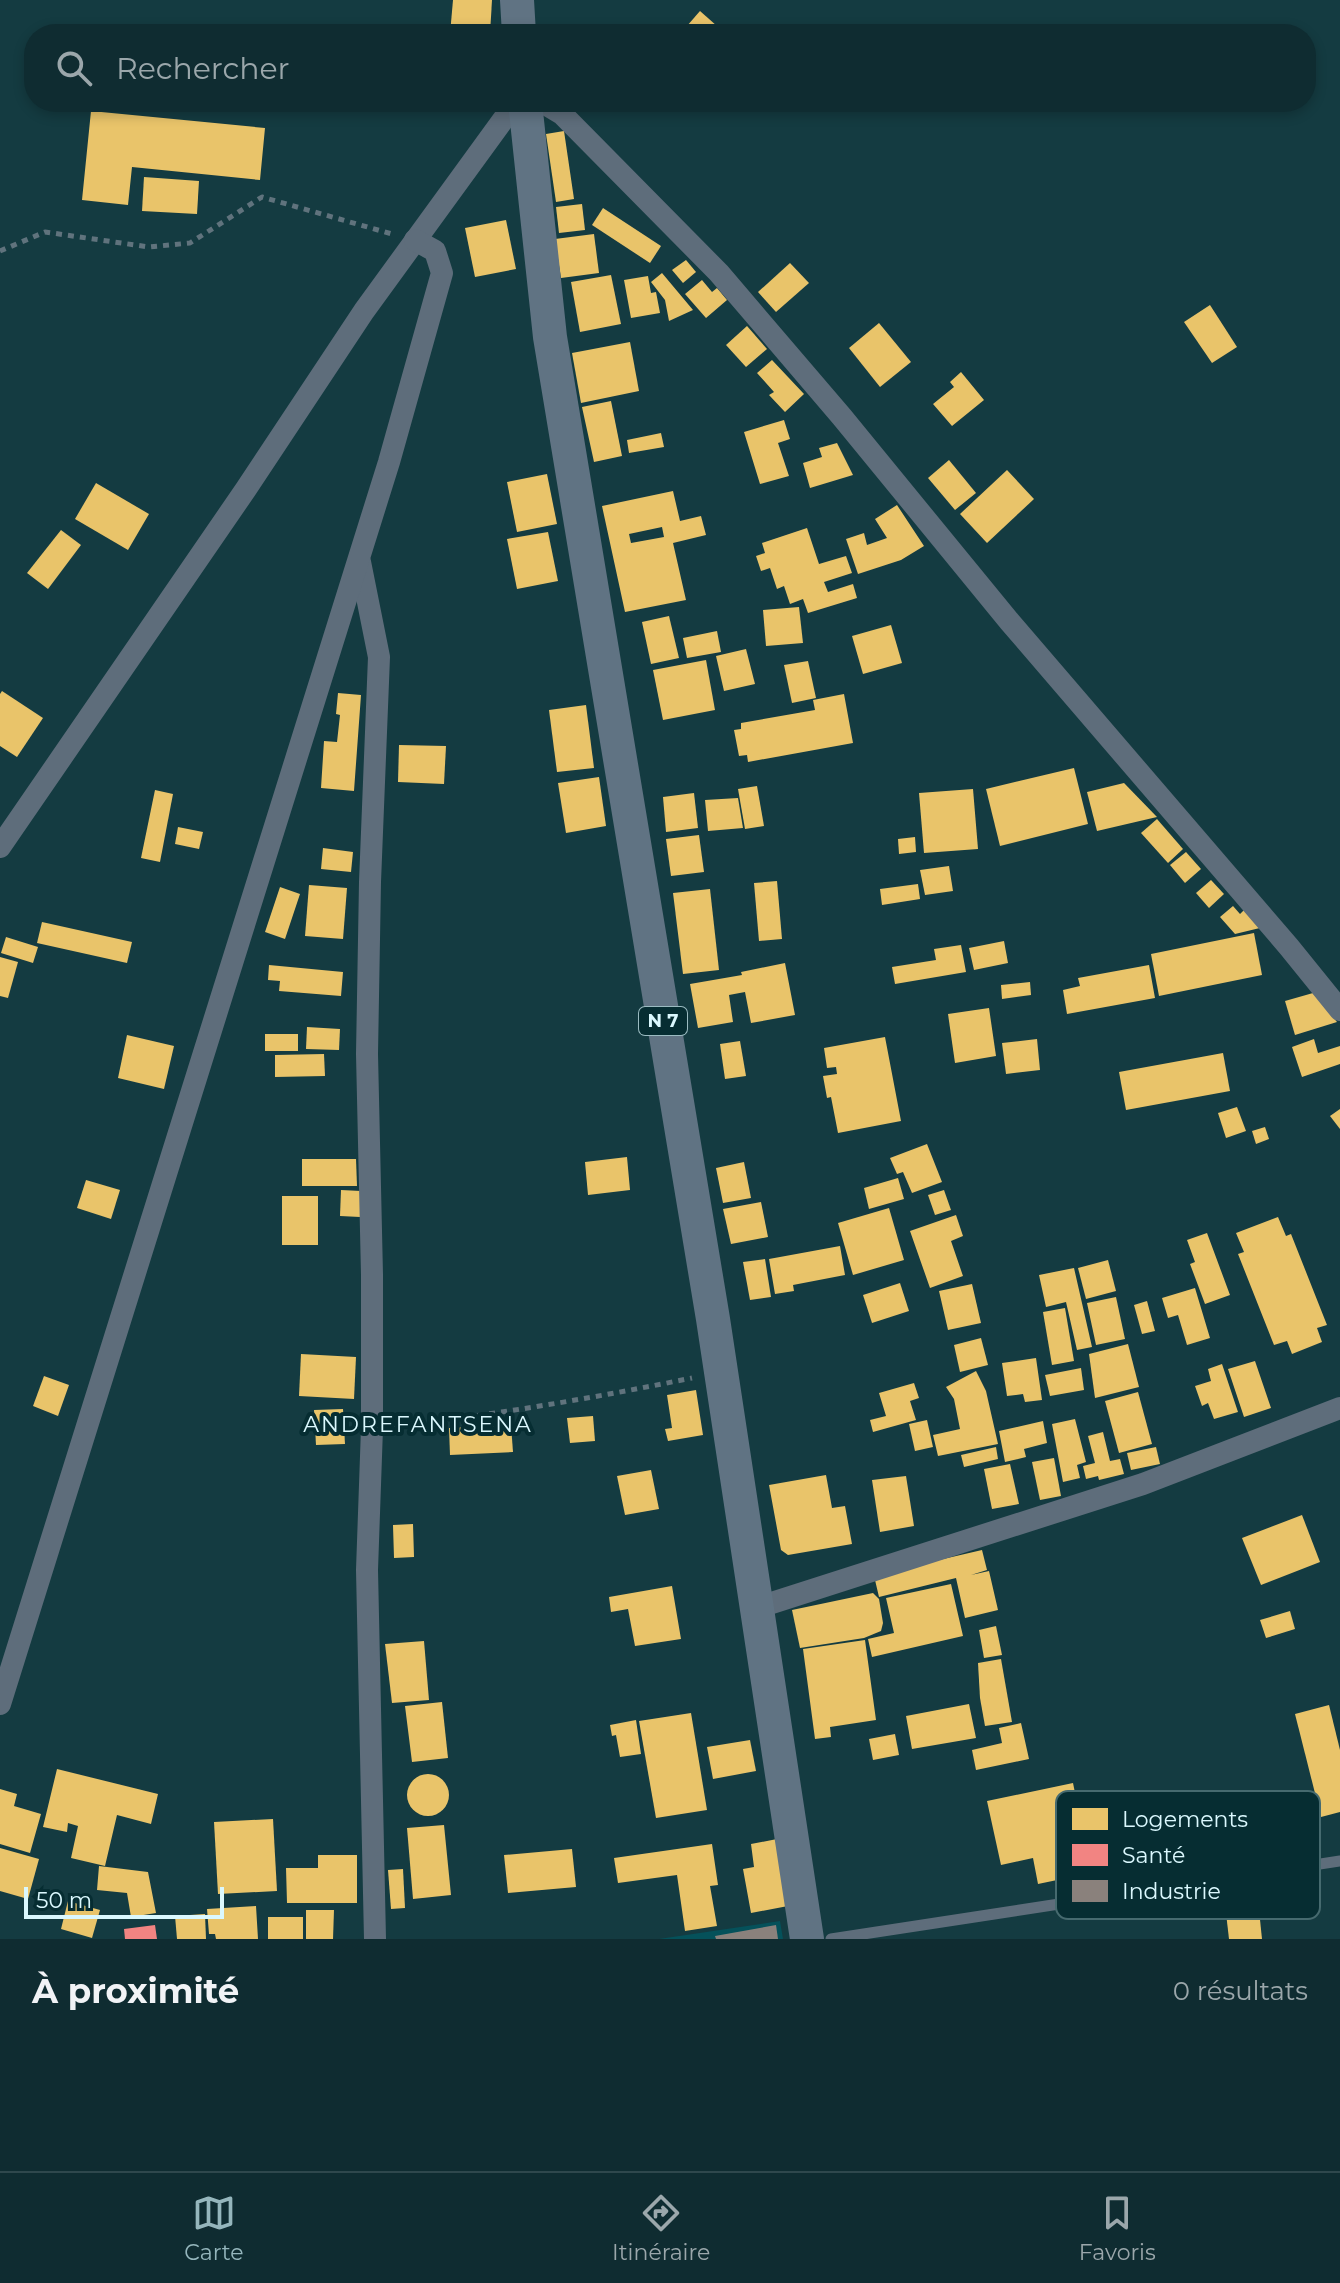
<!DOCTYPE html>
<html lang="fr">
<meta charset="utf-8">
<style>
body{margin:0;font-family:Montserrat,sans-serif;background:#1d383d;color:#f1f3f6}
.scale{position:absolute;left:24px;bottom:20px;width:200px;box-sizing:border-box;padding-left:8px;border:4px solid #dbf8fe;border-top:0;font-size:22px;line-height:28px;white-space:nowrap;color:#dbf8fe;-webkit-text-stroke:6px #062d32;paint-order:stroke}
.list{margin:0;padding:0;list-style:none}
h2{display:flex;justify-content:space-between;align-items:center;height:104px;margin:0;padding:0 32px;font-size:34px}
h2 small{font-size:26px;font-weight:400;color:#9ba7ab}
.icon{flex:none;width:44px;height:44px;fill:none;stroke:currentColor;stroke-width:2;stroke-linecap:round;stroke-linejoin:round}
.map{position:relative;flex:none;width:1340px;height:1939px;overflow:hidden}
.search{position:absolute;background:#0f2c31;box-shadow:0 4px 12px #0003;left:24px;right:24px;top:24px;height:88px;display:flex;align-items:center;gap:20px;box-sizing:border-box;padding:0 28px;border-radius:32px;color:#9ba7ab;font-size:30px}
.sheet{height:232px;background:#0f2c31}
nav{display:flex;justify-content:space-around;align-items:center;box-sizing:border-box;height:112px;border-top:2px solid #2f484d;background:#0f2c31;font-size:22px;color:#9ba7ab}
nav a{display:grid;justify-items:center;gap:4px}
nav .on{color:#95b6bc}
.map>svg:first-child{display:block}
.built{fill:#05515a}
.homes{fill:#e9c46a;fill-rule:evenodd}
.health{fill:#f28482}
.industry{fill:#8a817c}
.lines{fill:none;stroke-linecap:round;stroke-linejoin:round}
.path{stroke:#60737d;stroke-width:5;stroke-dasharray:6 6;stroke-linecap:butt}
.service{stroke:#5e6d7b;stroke-width:11}
.minor{stroke:#5e6d7b;stroke-width:22}
.primary{stroke:#607383;stroke-width:34}
.labels{text-anchor:middle;dominant-baseline:central;stroke-width:8;stroke-linejoin:round;paint-order:stroke}
.shield{fill:#062d32;stroke:#9bbbc1;stroke-width:2}
.shield-label{font-size:18px;font-weight:bold;fill:#dbf8fe}
.neighbourhood-label{font-size:22px;letter-spacing:2px;fill:#dbf8fe;stroke:#062d32}
.key{fill:#062d32;stroke:#466a6f;stroke-width:2}
.key-label{font-size:22px;fill:#dbf8fe}
</style>
<div class="map">
<svg width="1340" height="1939" viewBox="0 0 1340 1939">
<rect width="100%" height="100%" fill="#143b41"/>
<path class="built" d="M 780,1921 L 783,1939 L 659,1939 Z"/>
<g class="homes">
<path d="M 453,0 L 492,0 L 490,34 L 450,34 Z"/>
<path d="M 700,11 L 726,34 L 680,34 Z"/>
<path d="M 91,111 L 265,128 L 260,180 L 132,167 L 128,205 L 82,200 Z"/>
<path d="M 564,131 L 574,199 L 556,202 L 546,134 Z"/>
<path d="M 144,177 L 199,181 L 197,214 L 142,211 Z"/>
<path d="M 582,204 L 585,230 L 559,233 L 556,207 Z"/>
<path d="M 603,208 L 661,246 L 650,263 L 592,225 Z"/>
<path d="M 506,220 L 516,269 L 475,277 L 465,228 Z"/>
<path d="M 594,234 L 599,273 L 561,278 L 555,239 Z"/>
<path d="M 686,260 L 696,272 L 683,283 L 672,270 Z"/>
<path d="M 790,263 L 809,283 L 776,312 L 758,292 Z"/>
<path d="M 662,273 L 693,310 L 669,321 L 665,300 L 651,282 Z"/>
<path d="M 611,275 L 621,324 L 580,332 L 571,282 Z"/>
<path d="M 648,276 L 651,293 L 656,292 L 660,313 L 631,318 L 624,280 Z"/>
<path d="M 702,280 L 712,292 L 717,288 L 727,300 L 706,318 L 685,294 Z"/>
<path d="M 1210,305 L 1237,347 L 1212,363 L 1184,322 Z"/>
<path d="M 879,323 L 911,362 L 880,387 L 849,348 Z"/>
<path d="M 747,326 L 767,349 L 746,367 L 726,345 Z"/>
<path d="M 630,342 L 639,391 L 581,403 L 572,353 Z"/>
<path d="M 772,360 L 804,394 L 785,412 L 769,395 L 774,392 L 757,373 Z"/>
<path d="M 961,372 L 984,400 L 952,426 L 933,404 L 954,387 L 950,382 Z"/>
<path d="M 611,401 L 622,456 L 594,462 L 582,407 Z"/>
<path d="M 784,420 L 790,439 L 778,443 L 789,476 L 760,484 L 744,432 Z"/>
<path d="M 661,433 L 664,447 L 629,453 L 627,440 Z"/>
<path d="M 837,443 L 853,475 L 810,488 L 803,463 L 822,457 L 819,448 Z"/>
<path d="M 949,460 L 976,493 L 955,510 L 928,478 Z"/>
<path d="M 1007,470 L 1034,499 L 987,543 L 960,514 Z"/>
<path d="M 547,474 L 557,524 L 517,532 L 507,482 Z"/>
<path d="M 96,483 L 149,514 L 128,550 L 75,519 Z"/>
<path d="M 673,491 L 680,521 L 701,516 L 706,535 L 673,543 L 686,600 L 625,612 L 602,506 ZM 662,527 L 664,537 L 631,543 L 629,534 Z"/>
<path d="M 897,505 L 924,546 L 901,560 L 858,574 L 846,539 L 864,533 L 867,545 L 887,538 L 875,519 Z"/>
<path d="M 807,528 L 819,564 L 846,556 L 852,573 L 824,582 L 828,592 L 853,584 L 857,598 L 808,613 L 803,599 L 790,604 L 784,586 L 777,589 L 770,568 L 761,571 L 756,556 L 765,553 L 762,543 Z"/>
<path d="M 61,530 L 81,545 L 48,589 L 27,573 Z"/>
<path d="M 548,532 L 558,581 L 517,589 L 507,539 Z"/>
<path d="M 799,607 L 803,643 L 766,646 L 763,610 Z"/>
<path d="M 669,616 L 679,658 L 651,664 L 642,622 Z"/>
<path d="M 891,625 L 902,663 L 863,674 L 852,636 Z"/>
<path d="M 717,631 L 721,652 L 687,658 L 683,638 Z"/>
<path d="M 746,649 L 755,684 L 724,691 L 716,656 Z"/>
<path d="M 706,660 L 715,710 L 663,720 L 653,670 Z"/>
<path d="M 808,661 L 816,698 L 792,703 L 784,665 Z"/>
<path d="M 2,691 L 43,718 L 17,757 L 0,746 L 0,694 Z"/>
<path d="M 338,693 L 361,695 L 354,791 L 321,788 L 324,741 L 337,742 L 340,715 L 336,714 Z"/>
<path d="M 844,694 L 853,743 L 748,762 L 747,755 L 739,756 L 734,730 L 741,729 L 741,723 L 815,710 L 813,700 Z"/>
<path d="M 586,705 L 594,768 L 557,772 L 549,710 Z"/>
<path d="M 399,745 L 446,746 L 444,784 L 398,782 Z"/>
<path d="M 1074,768 L 1088,824 L 1000,846 L 986,789 Z"/>
<path d="M 599,777 L 606,826 L 566,833 L 558,783 Z"/>
<path d="M 1124,783 L 1157,817 L 1097,831 L 1087,792 Z"/>
<path d="M 757,786 L 764,826 L 745,829 L 738,789 Z"/>
<path d="M 973,789 L 978,849 L 924,853 L 919,793 Z"/>
<path d="M 155,790 L 173,794 L 160,862 L 141,858 Z"/>
<path d="M 694,793 L 698,828 L 666,832 L 663,797 Z"/>
<path d="M 738,798 L 743,828 L 708,831 L 705,800 Z"/>
<path d="M 1157,819 L 1183,849 L 1168,863 L 1141,833 Z"/>
<path d="M 178,827 L 203,832 L 199,849 L 175,844 Z"/>
<path d="M 699,835 L 704,872 L 671,876 L 666,839 Z"/>
<path d="M 915,837 L 916,852 L 899,854 L 898,839 Z"/>
<path d="M 323,848 L 353,852 L 351,872 L 321,869 Z"/>
<path d="M 1186,852 L 1201,869 L 1185,883 L 1170,865 Z"/>
<path d="M 949,866 L 953,891 L 925,895 L 920,870 Z"/>
<path d="M 1211,880 L 1224,894 L 1209,908 L 1196,893 Z"/>
<path d="M 777,881 L 782,939 L 759,941 L 754,883 Z"/>
<path d="M 918,884 L 920,899 L 882,905 L 880,889 Z"/>
<path d="M 309,885 L 347,888 L 343,939 L 305,936 Z"/>
<path d="M 280,887 L 300,894 L 285,939 L 265,932 Z"/>
<path d="M 710,889 L 719,970 L 683,974 L 673,893 Z"/>
<path d="M 1233,906 L 1240,914 L 1247,907 L 1264,927 L 1235,934 L 1220,917 Z"/>
<path d="M 42,922 L 132,942 L 127,963 L 37,943 Z"/>
<path d="M 1254,933 L 1262,975 L 1159,996 L 1151,954 Z"/>
<path d="M 6,937 L 38,947 L 33,963 L 1,953 Z"/>
<path d="M 1004,941 L 1008,963 L 974,970 L 969,948 Z"/>
<path d="M 961,945 L 966,972 L 895,984 L 892,967 L 936,960 L 934,949 Z"/>
<path d="M 0,957 L 18,962 L 8,998 L 0,996 Z"/>
<path d="M 785,963 L 795,1015 L 751,1023 L 745,992 L 729,995 L 733,1022 L 698,1028 L 690,984 L 742,975 L 741,972 Z"/>
<path d="M 269,965 L 343,972 L 341,996 L 279,991 L 280,981 L 268,980 Z"/>
<path d="M 1149,965 L 1155,998 L 1067,1014 L 1063,990 L 1080,986 L 1078,978 Z"/>
<path d="M 1030,982 L 1031,995 L 1002,999 L 1001,985 Z"/>
<path d="M 1313,993 L 1337,1022 L 1295,1035 L 1285,1001 Z"/>
<path d="M 989,1008 L 996,1056 L 955,1063 L 948,1014 Z"/>
<path d="M 307,1027 L 340,1029 L 339,1050 L 306,1049 Z"/>
<rect x="265" y="1034" width="33" height="17"/>
<path d="M 127,1035 L 174,1046 L 164,1089 L 118,1078 Z"/>
<path d="M 885,1037 L 901,1121 L 838,1133 L 831,1097 L 827,1098 L 823,1076 L 837,1074 L 836,1067 L 827,1068 L 824,1048 Z"/>
<path d="M 1037,1039 L 1040,1070 L 1006,1074 L 1002,1043 Z"/>
<path d="M 1314,1039 L 1318,1053 L 1340,1046 L 1340,1064 L 1302,1077 L 1292,1047 Z"/>
<path d="M 740,1041 L 746,1076 L 725,1079 L 720,1044 Z"/>
<path d="M 1223,1053 L 1230,1091 L 1126,1110 L 1119,1072 Z"/>
<path d="M 324,1054 L 325,1076 L 275,1077 L 275,1055 Z"/>
<path d="M 1237,1107 L 1246,1131 L 1226,1138 L 1218,1113 Z"/>
<path d="M 1340,1109 L 1340,1129 L 1330,1116 Z"/>
<path d="M 1265,1127 L 1269,1139 L 1256,1144 L 1252,1131 Z"/>
<path d="M 927,1144 L 942,1182 L 912,1193 L 903,1172 L 897,1174 L 890,1158 Z"/>
<path d="M 627,1157 L 630,1190 L 588,1195 L 585,1162 Z"/>
<path d="M 302,1159 L 356,1159 L 357,1186 L 302,1186 Z"/>
<path d="M 744,1162 L 751,1198 L 723,1203 L 716,1168 Z"/>
<path d="M 898,1178 L 904,1199 L 869,1209 L 864,1188 Z"/>
<path d="M 86,1180 L 120,1190 L 111,1219 L 77,1208 Z"/>
<path d="M 341,1190 L 361,1191 L 360,1217 L 340,1216 Z"/>
<path d="M 944,1190 L 951,1210 L 935,1215 L 928,1195 Z"/>
<rect x="282" y="1196" width="36" height="49"/>
<path d="M 761,1202 L 768,1237 L 731,1244 L 723,1209 Z"/>
<path d="M 889,1208 L 904,1260 L 853,1275 L 838,1223 Z"/>
<path d="M 956,1215 L 963,1236 L 951,1241 L 963,1276 L 930,1288 L 910,1231 Z"/>
<path d="M 1278,1217 L 1286,1236 L 1291,1234 L 1327,1325 L 1317,1328 L 1322,1342 L 1292,1354 L 1287,1341 L 1274,1345 L 1238,1254 L 1244,1252 L 1236,1233 Z"/>
<path d="M 1207,1233 L 1230,1295 L 1205,1304 L 1190,1264 L 1195,1262 L 1187,1240 Z"/>
<path d="M 840,1246 L 845,1275 L 793,1285 L 794,1291 L 775,1294 L 769,1259 Z"/>
<path d="M 765,1259 L 771,1297 L 750,1300 L 743,1262 Z"/>
<path d="M 1108,1260 L 1116,1291 L 1086,1299 L 1078,1268 Z"/>
<path d="M 1074,1268 L 1092,1347 L 1077,1350 L 1066,1302 L 1046,1307 L 1039,1275 Z"/>
<path d="M 900,1283 L 909,1311 L 872,1323 L 863,1295 Z"/>
<path d="M 972,1284 L 981,1323 L 948,1330 L 939,1291 Z"/>
<path d="M 1195,1288 L 1210,1338 L 1187,1345 L 1178,1315 L 1168,1318 L 1162,1298 Z"/>
<path d="M 1116,1297 L 1125,1339 L 1096,1345 L 1087,1303 Z"/>
<path d="M 1147,1301 L 1155,1331 L 1142,1334 L 1134,1305 Z"/>
<path d="M 1065,1308 L 1074,1361 L 1052,1365 L 1043,1312 Z"/>
<path d="M 981,1338 L 988,1365 L 960,1372 L 954,1345 Z"/>
<path d="M 1128,1344 L 1139,1387 L 1095,1398 L 1089,1354 Z"/>
<path d="M 301,1354 L 356,1357 L 354,1399 L 299,1396 Z"/>
<path d="M 1036,1358 L 1042,1400 L 1025,1402 L 1023,1394 L 1007,1396 L 1002,1363 Z"/>
<path d="M 1255,1361 L 1271,1408 L 1244,1417 L 1228,1369 Z"/>
<path d="M 1222,1364 L 1238,1412 L 1214,1419 L 1208,1403 L 1202,1406 L 1195,1386 L 1211,1381 L 1208,1369 Z"/>
<path d="M 1081,1368 L 1084,1390 L 1050,1396 L 1045,1375 Z"/>
<path d="M 976,1371 L 986,1391 L 998,1444 L 938,1456 L 933,1435 L 960,1429 L 954,1399 L 946,1387 Z"/>
<path d="M 44,1376 L 69,1385 L 58,1416 L 33,1406 Z"/>
<path d="M 914,1383 L 919,1398 L 910,1401 L 916,1420 L 873,1432 L 870,1420 L 886,1416 L 879,1393 Z"/>
<path d="M 696,1390 L 703,1435 L 668,1441 L 665,1429 L 672,1428 L 667,1395 Z"/>
<path d="M 1138,1392 L 1152,1444 L 1119,1453 L 1105,1401 Z"/>
<path d="M 343,1409 L 345,1444 L 316,1445 L 314,1410 Z"/>
<path d="M 593,1416 L 595,1441 L 570,1443 L 567,1418 Z"/>
<path d="M 1075,1419 L 1086,1462 L 1077,1465 L 1080,1478 L 1063,1482 L 1052,1424 Z"/>
<path d="M 927,1420 L 933,1447 L 915,1451 L 909,1424 Z"/>
<path d="M 1043,1421 L 1047,1443 L 1024,1449 L 1026,1457 L 1005,1462 L 999,1431 Z"/>
<path d="M 511,1425 L 513,1452 L 450,1455 L 449,1428 Z"/>
<path d="M 1103,1432 L 1110,1461 L 1120,1459 L 1124,1474 L 1099,1480 L 1098,1476 L 1086,1479 L 1083,1466 L 1095,1463 L 1088,1436 Z"/>
<path d="M 996,1447 L 998,1459 L 964,1467 L 961,1455 Z"/>
<path d="M 1156,1447 L 1160,1464 L 1131,1470 L 1127,1453 Z"/>
<path d="M 1054,1458 L 1061,1496 L 1040,1500 L 1032,1462 Z"/>
<path d="M 1010,1464 L 1019,1504 L 992,1509 L 984,1469 Z"/>
<path d="M 651,1470 L 659,1509 L 625,1515 L 617,1476 Z"/>
<path d="M 826,1475 L 832,1508 L 845,1506 L 852,1544 L 788,1555 L 781,1550 L 769,1485 Z"/>
<path d="M 906,1476 L 914,1526 L 880,1532 L 872,1480 Z"/>
<path d="M 1302,1515 L 1320,1562 L 1261,1585 L 1242,1538 Z"/>
<path d="M 413,1524 L 414,1557 L 394,1558 L 393,1525 Z"/>
<path d="M 982,1550 L 987,1570 L 971,1575 L 989,1571 L 998,1610 L 965,1618 L 956,1578 L 879,1597 L 875,1580 L 926,1563 Z"/>
<path d="M 951,1584 L 963,1636 L 872,1657 L 868,1639 L 894,1633 L 886,1598 Z"/>
<path d="M 672,1586 L 681,1639 L 635,1646 L 628,1609 L 611,1612 L 609,1597 Z"/>
<path d="M 873,1593 L 879,1599 L 883,1623 L 881,1631 L 864,1638 L 800,1648 L 792,1610 Z"/>
<path d="M 1290,1611 L 1295,1629 L 1266,1638 L 1260,1620 Z"/>
<path d="M 996,1626 L 1002,1655 L 984,1658 L 979,1630 Z"/>
<path d="M 865,1640 L 876,1720 L 830,1727 L 831,1737 L 815,1739 L 803,1649 Z"/>
<path d="M 424,1641 L 429,1700 L 392,1703 L 385,1644 Z"/>
<path d="M 1001,1659 L 1012,1722 L 985,1726 L 980,1698 L 978,1663 Z"/>
<path d="M 442,1702 L 448,1758 L 412,1762 L 405,1706 Z"/>
<path d="M 969,1704 L 976,1738 L 912,1749 L 906,1716 Z"/>
<path d="M 1329,1705 L 1340,1750 L 1340,1812 L 1321,1817 L 1295,1714 Z"/>
<path d="M 691,1713 L 707,1810 L 656,1818 L 639,1721 Z"/>
<path d="M 636,1720 L 641,1754 L 620,1757 L 616,1735 L 612,1736 L 610,1725 Z"/>
<path d="M 1021,1723 L 1029,1759 L 976,1770 L 972,1750 L 1002,1743 L 999,1728 Z"/>
<path d="M 895,1734 L 899,1755 L 873,1760 L 869,1739 Z"/>
<path d="M 750,1740 L 756,1771 L 713,1779 L 707,1747 Z"/>
<path d="M 57,1769 L 158,1794 L 151,1824 L 117,1815 L 105,1866 L 71,1858 L 78,1826 L 68,1823 L 67,1832 L 43,1827 Z"/>
<circle cx="428" cy="1795" r="21"/>
<path d="M 1073,1783 L 1086,1847 L 1056,1853 L 1062,1879 L 1038,1884 L 1033,1858 L 1001,1865 L 987,1801 Z"/>
<path d="M 0,1789 L 17,1794 L 14,1806 L 41,1814 L 30,1853 L 0,1844 Z"/>
<path d="M 273,1819 L 277,1891 L 218,1894 L 214,1822 Z"/>
<path d="M 444,1825 L 451,1895 L 413,1899 L 407,1828 Z"/>
<path d="M 777,1839 L 788,1906 L 751,1913 L 743,1869 L 754,1867 L 751,1844 Z"/>
<path d="M 712,1844 L 718,1885 L 710,1886 L 717,1926 L 685,1931 L 677,1875 L 618,1883 L 614,1858 Z"/>
<path d="M 0,1848 L 39,1859 L 28,1899 L 0,1891 Z"/>
<path d="M 572,1849 L 576,1887 L 508,1893 L 504,1855 Z"/>
<path d="M 318,1855 L 357,1855 L 357,1903 L 287,1903 L 286,1868 L 318,1868 Z"/>
<path d="M 99,1866 L 148,1872 L 156,1913 L 131,1917 L 127,1893 L 97,1890 Z"/>
<path d="M 403,1869 L 405,1908 L 391,1909 L 388,1870 Z"/>
<path d="M 68,1901 L 100,1910 L 92,1938 L 61,1929 Z"/>
<path d="M 256,1906 L 258,1939 L 216,1939 L 215,1934 L 209,1934 L 207,1909 Z"/>
<path d="M 306,1910 L 334,1910 L 333,1939 L 306,1939 Z"/>
<path d="M 1259,1910 L 1262,1939 L 1229,1939 L 1226,1913 Z"/>
<path d="M 205,1914 L 206,1939 L 177,1939 L 175,1916 Z"/>
<rect x="268" y="1917" width="35" height="22"/>
</g>
<path class="health" d="M 155,1925 L 157,1939 L 125,1939 L 124,1929 Z"/>
<path class="industry" d="M 776,1925 L 778,1939 L 716,1939 L 715,1936 Z"/>
<g class="lines">
<g class="path">
<path d="M 0,251 L 45,232 L 149,247 L 190,243 L 262,197 L 392,234"/>
<path d="M 394,1426 C 495,1415 593,1398 692,1378"/>
</g>
<path class="service" d="M 831,1939 L 1340,1861"/>
<g class="minor">
<path d="M 542,102 L 562,114 L 719,273 L 842,417 L 1009,621 L 1289,947 L 1340,1010"/>
<path d="M 360,562 L 379,657 L 370,882 L 367,1054 L 372,1275 L 372,1428 L 367,1570 L 375,1939"/>
<path d="M 0,847 L 246,489 L 364,311 L 516,102"/>
<path d="M 756,1608 L 1143,1484 L 1340,1408"/>
<path d="M 0,1704 L 389,462 L 442,273 L 435,251 L 415,240"/>
</g>
<g class="primary">
<path d="M 517,0 L 519,34"/>
<path d="M 525,102 L 550,337 L 713,1319 L 807,1939"/>
</g>
</g>
<g class="labels">
<rect class="shield" x="639" y="1007" width="48" height="28" rx="6"/>
<g class="shield-label">
<text x="663" y="1021">N 7</text>
</g>
<g class="neighbourhood-label">
<text x="418" y="1424">ANDREFANTSENA</text>
</g>
</g>
<rect x="1056" y="1791" width="264" height="128" rx="12" class="key"/>
<rect x="1072" y="1808" width="36" height="22" fill="#e9c46a"/>
<rect x="1072" y="1844" width="36" height="22" fill="#f28482"/>
<rect x="1072" y="1880" width="36" height="22" fill="#8a817c"/>
<g class="key-label">
<text x="1122" y="1827">Logements</text>
<text x="1122" y="1863">Santé</text>
<text x="1122" y="1899">Industrie</text>
</g>
</svg>
<div class="scale">50 m</div>
<div class="search"><svg class="icon" aria-label="search" viewBox="0 0 24 24"><circle cx="10" cy="10" r="6"/><path d="M15 15l6 6"/></svg>Rechercher</div>
</div>
<section class="sheet">
<h2>À proximité<small>0 résultats</small></h2>
<ul class="list">
</ul>
</section>
<nav>
<a class="on"><svg class="icon" aria-label="map" viewBox="0 0 24 24"><path d="M3 6l6-2 6 2 6-2v14l-6 2-6-2-6 2zM9 4v14M15 6v14"/></svg>Carte</a>
<a><svg class="icon" aria-label="directions" viewBox="0 0 24 24"><path d="M12 3l9 9-9 9-9-9zM9 14v-3h6M13 9l2 2-2 2"/></svg>Itinéraire</a>
<a><svg class="icon" aria-label="saved" viewBox="0 0 24 24"><path d="M7 4h10v16l-5-4-5 4z"/></svg>Favoris</a>
</nav>
